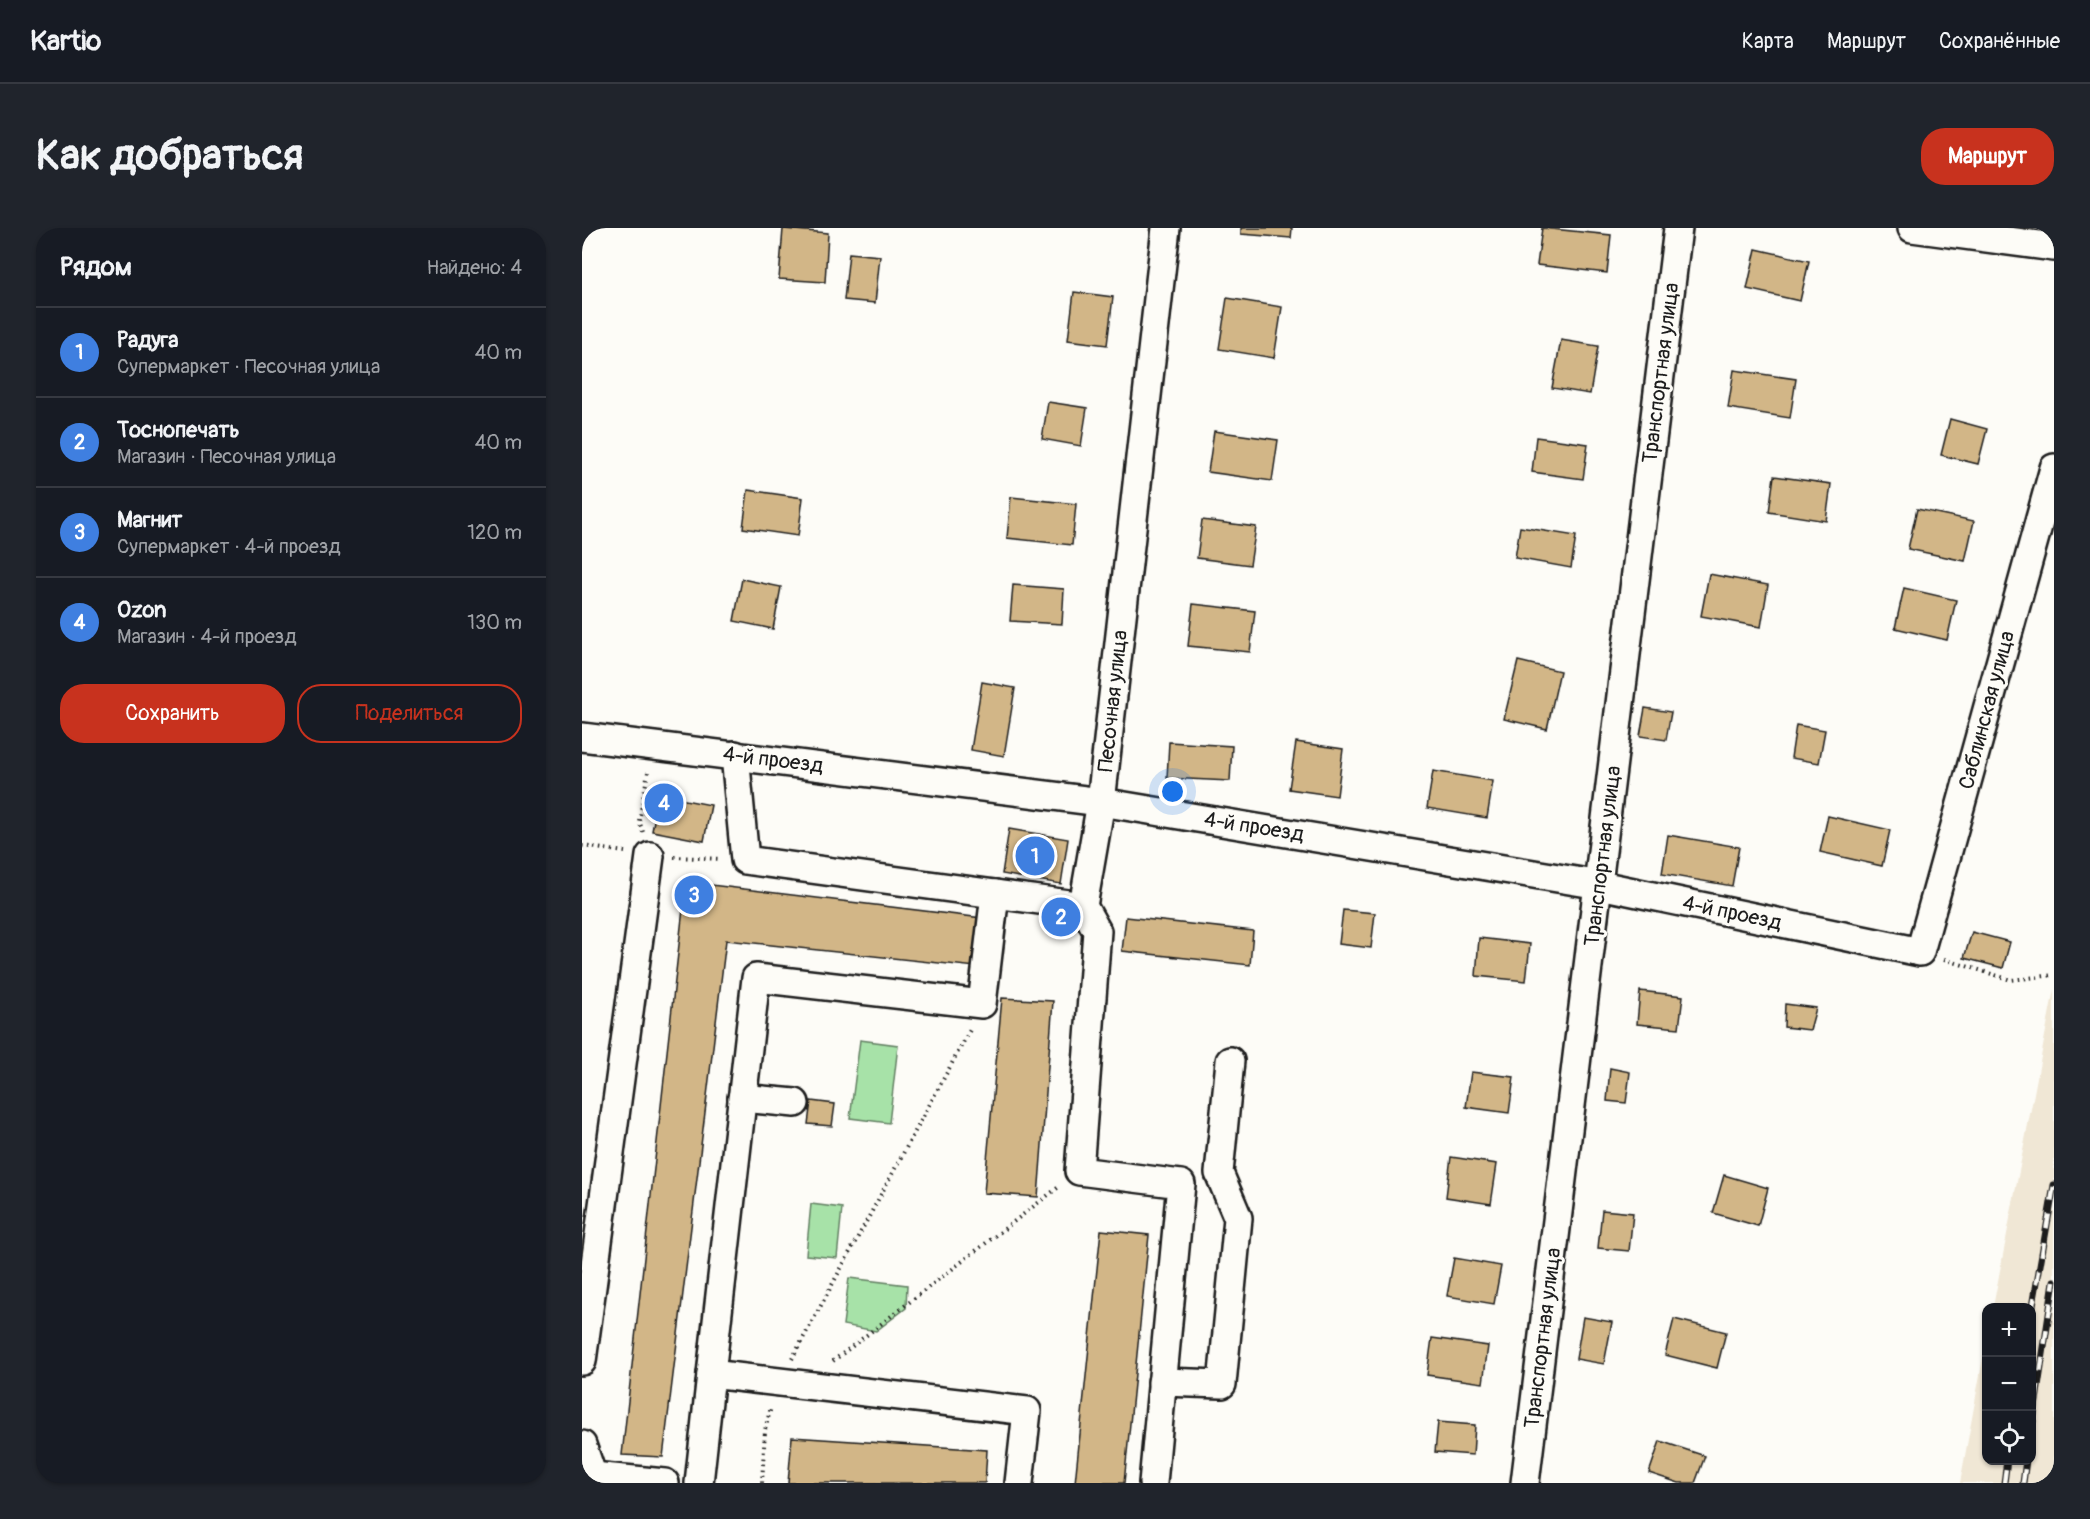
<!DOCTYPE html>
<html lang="ru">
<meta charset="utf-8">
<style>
body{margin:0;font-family:Pangolin,sans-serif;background:#20242c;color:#f1f3f6}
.controls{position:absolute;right:18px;bottom:18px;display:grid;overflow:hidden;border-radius:12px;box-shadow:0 2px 4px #0004}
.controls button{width:54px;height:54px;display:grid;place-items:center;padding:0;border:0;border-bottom:2px solid #363941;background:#171b24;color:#f1f3f6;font:30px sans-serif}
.you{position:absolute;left:591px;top:564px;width:21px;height:21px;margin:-15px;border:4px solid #fff;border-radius:50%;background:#1a73e8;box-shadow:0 0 0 9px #1a73e833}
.badge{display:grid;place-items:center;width:39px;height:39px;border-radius:50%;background:#c8321e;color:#fff;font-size:20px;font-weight:700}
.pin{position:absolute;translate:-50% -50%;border:3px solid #fff;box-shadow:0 2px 6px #0006}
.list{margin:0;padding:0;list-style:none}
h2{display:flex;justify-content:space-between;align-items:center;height:78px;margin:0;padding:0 24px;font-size:26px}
h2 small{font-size:20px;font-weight:400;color:#9ea1a6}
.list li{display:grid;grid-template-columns:39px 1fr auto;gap:18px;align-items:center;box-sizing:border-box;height:90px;padding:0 24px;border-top:2px solid #363941}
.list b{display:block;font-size:22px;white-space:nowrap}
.list p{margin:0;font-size:20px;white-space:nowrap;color:#9ea1a6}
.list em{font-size:20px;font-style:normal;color:#9ea1a6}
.actions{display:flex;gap:12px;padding:18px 24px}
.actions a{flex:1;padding:14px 0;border:2px solid #c8321e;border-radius:24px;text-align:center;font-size:21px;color:#c8321e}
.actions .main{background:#c8321e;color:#fff}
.icon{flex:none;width:33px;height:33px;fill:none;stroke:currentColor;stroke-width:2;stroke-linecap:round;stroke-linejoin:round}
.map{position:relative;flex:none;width:1472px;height:1255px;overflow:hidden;border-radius:24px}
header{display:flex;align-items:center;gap:36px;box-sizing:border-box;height:84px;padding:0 30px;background:#171b24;border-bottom:2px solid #363941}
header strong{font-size:28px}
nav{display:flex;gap:33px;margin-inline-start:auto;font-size:21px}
.intro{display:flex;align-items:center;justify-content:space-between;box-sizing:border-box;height:144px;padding:0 36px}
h1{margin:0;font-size:42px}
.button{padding:15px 27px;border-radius:24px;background:#c8321e;color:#fff;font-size:21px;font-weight:700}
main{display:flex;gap:36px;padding:0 36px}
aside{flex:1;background:#171b24;border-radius:24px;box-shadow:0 2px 4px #0004}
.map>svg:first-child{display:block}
.built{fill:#f0e7d5}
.green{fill:#a7e2a8;stroke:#627f62;stroke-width:1.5}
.building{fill:#d2b687;stroke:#1c1c1c;stroke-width:1.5}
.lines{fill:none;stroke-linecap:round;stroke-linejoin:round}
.minor-casing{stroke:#1c1c1c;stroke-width:32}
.path{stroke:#1c1c1c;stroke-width:4;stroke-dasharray:1.5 4.5;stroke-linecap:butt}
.minor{stroke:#fdfcf7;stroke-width:27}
.rail-casing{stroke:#1c1c1c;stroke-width:7}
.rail{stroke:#fdfcf7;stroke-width:4.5;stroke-dasharray:14;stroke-linecap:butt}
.labels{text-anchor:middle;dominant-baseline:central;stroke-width:6;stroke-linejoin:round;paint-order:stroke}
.street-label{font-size:21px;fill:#1c1c1c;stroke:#fdfcf7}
</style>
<header>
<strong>Kartio</strong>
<nav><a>Карта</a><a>Маршрут</a><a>Сохранённые</a></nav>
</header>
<div class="intro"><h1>Как добраться</h1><a class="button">Маршрут</a></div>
<main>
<aside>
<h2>Рядом<small>Найдено: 4</small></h2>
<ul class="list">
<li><span class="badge" style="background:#3f7fe0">1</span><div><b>Радуга</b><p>Супермаркет · Песочная улица</p></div><em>40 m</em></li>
<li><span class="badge" style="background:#3f7fe0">2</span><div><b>Тоснопечать</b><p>Магазин · Песочная улица</p></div><em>40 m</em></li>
<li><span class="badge" style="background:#3f7fe0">3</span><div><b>Магнит</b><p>Супермаркет · 4-й проезд</p></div><em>120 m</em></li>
<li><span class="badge" style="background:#3f7fe0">4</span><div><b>Ozon</b><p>Магазин · 4-й проезд</p></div><em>130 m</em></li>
</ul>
<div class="actions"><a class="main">Сохранить</a><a>Поделиться</a></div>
</aside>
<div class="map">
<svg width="1472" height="1255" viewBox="0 0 1472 1255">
<rect width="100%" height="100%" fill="#fdfcf7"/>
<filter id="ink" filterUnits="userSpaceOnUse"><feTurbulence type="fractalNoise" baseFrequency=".0167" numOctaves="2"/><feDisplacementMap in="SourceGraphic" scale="12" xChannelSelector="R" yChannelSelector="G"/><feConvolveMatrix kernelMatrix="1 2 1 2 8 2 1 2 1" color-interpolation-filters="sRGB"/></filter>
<g filter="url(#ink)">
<path class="built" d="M 1472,761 L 1472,1255 L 1378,1255 L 1404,1114 L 1404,1232 L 1450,1232 L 1450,1080 L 1411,1079 Z"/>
<g class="green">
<path d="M 278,812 L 316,817 L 307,895 L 268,890 Z"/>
<path d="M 229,976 L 260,980 L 255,1030 L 224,1027 Z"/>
<path d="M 267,1050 L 325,1057 L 324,1080 L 294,1103 L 261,1097 Z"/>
</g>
<g class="building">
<path d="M 659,0 L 710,0 L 709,10 L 659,6 Z"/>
<path d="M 960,0 L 1029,7 L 1025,45 L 955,37 Z"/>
<path d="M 201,1 L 246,5 L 243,54 L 197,51 Z"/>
<path d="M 1174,21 L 1227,33 L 1218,73 L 1165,61 Z"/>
<path d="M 267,25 L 298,28 L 293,75 L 262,72 Z"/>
<path d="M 492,64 L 531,69 L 525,117 L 486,112 Z"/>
<path d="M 645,70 L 700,79 L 692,130 L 637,121 Z"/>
<path d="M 979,112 L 1016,118 L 1008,166 L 970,160 Z"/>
<path d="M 1152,142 L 1214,151 L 1208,190 L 1146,180 Z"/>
<path d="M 466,174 L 505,180 L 499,218 L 460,211 Z"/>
<path d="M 1368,191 L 1405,201 L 1396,236 L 1359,227 Z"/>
<path d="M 632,203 L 696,212 L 690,253 L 626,244 Z"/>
<path d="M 954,209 L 1006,216 L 1001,251 L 950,244 Z"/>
<path d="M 1192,248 L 1249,256 L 1244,293 L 1187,284 Z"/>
<path d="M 166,262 L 221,270 L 216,308 L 161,300 Z"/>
<path d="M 429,269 L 494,276 L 490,317 L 425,310 Z"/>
<path d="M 1335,281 L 1392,293 L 1383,333 L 1326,321 Z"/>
<path d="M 620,292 L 674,299 L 668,337 L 615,330 Z"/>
<path d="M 938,299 L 994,308 L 989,340 L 933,330 Z"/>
<path d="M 1127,346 L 1186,357 L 1179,399 L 1119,388 Z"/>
<path d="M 160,351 L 199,359 L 191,401 L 152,393 Z"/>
<path d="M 431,357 L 482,361 L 480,396 L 428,393 Z"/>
<path d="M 1322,360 L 1374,372 L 1365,412 L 1313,400 Z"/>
<path d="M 611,376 L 673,383 L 668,424 L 606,418 Z"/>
<path d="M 936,433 L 978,443 L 965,501 L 922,491 Z"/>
<path d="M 400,454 L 433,460 L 422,528 L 389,522 Z"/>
<path d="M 1063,480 L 1089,484 L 1084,512 L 1058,508 Z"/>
<path d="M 1214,497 L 1243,502 L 1237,535 L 1209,530 Z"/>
<path d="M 587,514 L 650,518 L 648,553 L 585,550 Z"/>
<path d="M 714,514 L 761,521 L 755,568 L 707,561 Z"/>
<path d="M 851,543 L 911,553 L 905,590 L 845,580 Z"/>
<path d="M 77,567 L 129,577 L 122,613 L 70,603 Z"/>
<path d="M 1246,588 L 1308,602 L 1300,638 L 1238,624 Z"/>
<path d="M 427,601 L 486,611 L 479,656 L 420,646 Z"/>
<path d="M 1086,607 L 1157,619 L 1150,658 L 1080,646 Z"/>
<path d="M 104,654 L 400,690 L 394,739 L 144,712 L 81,1229 L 40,1227 Z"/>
<path d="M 761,682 L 793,685 L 789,720 L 757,716 Z"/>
<path d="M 544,689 L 671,703 L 668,737 L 540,723 Z"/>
<path d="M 1390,704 L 1428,714 L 1421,740 L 1382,730 Z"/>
<path d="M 897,710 L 948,716 L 944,753 L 894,748 Z"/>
<path d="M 1058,763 L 1101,768 L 1097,800 L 1055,796 Z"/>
<path d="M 420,770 L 471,773 L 456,969 L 402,965 Z"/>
<path d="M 1203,776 L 1234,780 L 1228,802 L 1202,799 Z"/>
<path d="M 1028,840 L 1048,844 L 1044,875 L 1025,873 Z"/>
<path d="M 889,844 L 932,849 L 927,885 L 884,879 Z"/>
<path d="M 229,873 L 253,876 L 250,898 L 226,896 Z"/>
<path d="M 869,929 L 915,936 L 909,976 L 864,969 Z"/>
<path d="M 1142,947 L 1186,960 L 1176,998 L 1131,985 Z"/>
<path d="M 1020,982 L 1051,985 L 1047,1023 L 1016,1020 Z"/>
<path d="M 519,1002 L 567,1007 L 542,1255 L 493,1255 Z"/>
<path d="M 872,1030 L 919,1038 L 912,1076 L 865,1068 Z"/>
<path d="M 1001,1089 L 1030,1094 L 1022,1136 L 994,1131 Z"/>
<path d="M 1092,1091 L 1144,1104 L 1135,1140 L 1083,1127 Z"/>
<path d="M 850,1110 L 906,1118 L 901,1155 L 845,1147 Z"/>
<path d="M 856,1194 L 893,1197 L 891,1227 L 853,1224 Z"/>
<path d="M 210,1209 L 405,1222 L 403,1255 L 206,1255 Z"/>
<path d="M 1078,1213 L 1123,1228 L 1113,1255 L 1097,1255 L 1067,1245 Z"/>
</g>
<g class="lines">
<defs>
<g id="minor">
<path d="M 1330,0 L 1472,19"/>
<path d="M 0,509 L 519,574 L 1018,657 L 1338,724 L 1472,240"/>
<path d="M 153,527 L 163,632 L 501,678"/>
<path d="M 160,870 L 213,875"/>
<path d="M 0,1133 L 68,628"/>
<path d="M 129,1146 L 174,750 L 400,776 L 413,666"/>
<path d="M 580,1154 L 640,1156 L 656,990 L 637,945 L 648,833"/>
<path d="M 0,1217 L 10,1246 L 9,1255"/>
<path d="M 0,1247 L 83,1255"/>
<path d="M 117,1255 L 129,1146 L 445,1183 L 437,1255"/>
<path d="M 571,1255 L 599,956 L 497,943 L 515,703 L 501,678 L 519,574 L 584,0"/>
<path d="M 943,1255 L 1096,0"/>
</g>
</defs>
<use href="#minor" class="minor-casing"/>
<g class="path">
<path d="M 61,604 L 57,593 L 66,544"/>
<path d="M 0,618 L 43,624"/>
<path d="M 92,629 L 139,631"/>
<path d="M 1362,731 L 1429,752 L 1472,747"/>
<path d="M 210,1131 L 389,800"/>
<path d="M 251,1133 L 478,958"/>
<path d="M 180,1255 L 183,1202 L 189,1179"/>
</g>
<use href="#minor" class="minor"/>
<defs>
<g id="rail">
<path d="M 1450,1083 L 1472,957"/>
<path d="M 1450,1199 L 1472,1053"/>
<path d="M 1422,1255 L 1425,1232"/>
<path d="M 1441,1255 L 1444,1232"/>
</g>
</defs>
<use href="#rail" class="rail-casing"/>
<use href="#rail" class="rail"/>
</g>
</g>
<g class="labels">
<g class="street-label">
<text transform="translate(1079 145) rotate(-83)">Транспортная улица</text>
<text transform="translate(531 473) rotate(-84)">Песочная улица</text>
<text transform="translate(1405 482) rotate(-75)">Саблинская улица</text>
<text transform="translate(191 532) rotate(7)">4-й проезд</text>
<text transform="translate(672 599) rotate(9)">4-й проезд</text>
<text transform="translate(1021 628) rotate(-83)">Транспортная улица</text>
<text transform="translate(1150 685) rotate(12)">4-й проезд</text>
<text transform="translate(961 1110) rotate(-83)">Транспортная улица</text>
</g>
</g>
</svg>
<div class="controls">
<button>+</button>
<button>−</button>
<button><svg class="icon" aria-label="locate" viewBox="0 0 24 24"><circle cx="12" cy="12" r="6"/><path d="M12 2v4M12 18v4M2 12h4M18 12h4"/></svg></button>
</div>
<div class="you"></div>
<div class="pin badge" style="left:453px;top:628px;background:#3f7fe0">1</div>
<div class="pin badge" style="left:479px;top:689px;background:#3f7fe0">2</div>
<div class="pin badge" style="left:112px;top:667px;background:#3f7fe0">3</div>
<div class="pin badge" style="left:82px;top:575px;background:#3f7fe0">4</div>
</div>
</main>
